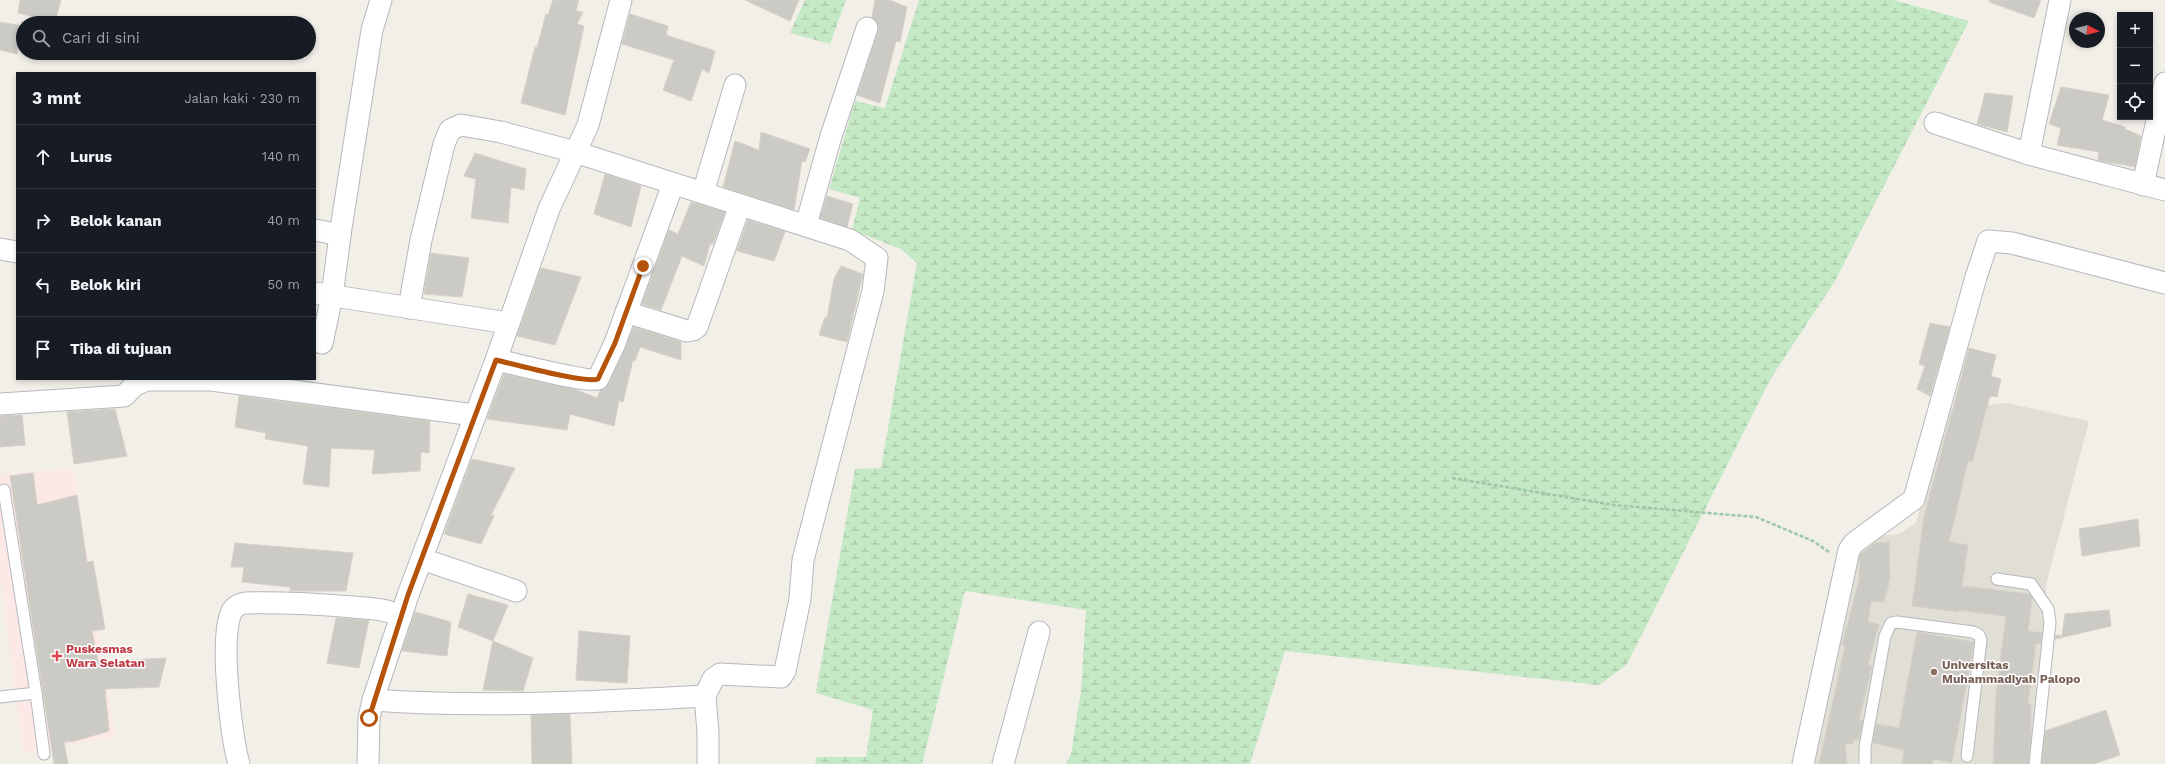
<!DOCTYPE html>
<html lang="id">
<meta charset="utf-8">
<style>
body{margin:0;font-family:"Work Sans",sans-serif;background:#20242c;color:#f1f3f6}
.controls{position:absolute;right:12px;top:12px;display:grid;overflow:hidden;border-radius:0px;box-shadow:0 2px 6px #0003}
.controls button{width:36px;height:36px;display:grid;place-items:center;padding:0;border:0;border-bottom:1px solid #363941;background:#171b24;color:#f1f3f6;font:20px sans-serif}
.compass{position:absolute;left:2069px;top:12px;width:36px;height:36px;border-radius:50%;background:#171b24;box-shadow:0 2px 6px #0003;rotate:97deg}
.stop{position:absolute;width:12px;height:12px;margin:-9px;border:3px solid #b45309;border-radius:50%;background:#fff}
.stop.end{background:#b45309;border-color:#fff;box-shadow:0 1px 4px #0008}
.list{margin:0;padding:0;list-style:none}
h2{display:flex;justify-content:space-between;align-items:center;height:52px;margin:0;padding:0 16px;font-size:17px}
h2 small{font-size:13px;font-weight:400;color:#9ea1a6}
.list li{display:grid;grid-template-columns:26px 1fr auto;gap:12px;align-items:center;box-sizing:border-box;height:64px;padding:0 16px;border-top:1px solid #363941}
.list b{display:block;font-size:15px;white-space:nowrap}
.list em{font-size:13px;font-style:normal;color:#9ea1a6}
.icon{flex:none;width:22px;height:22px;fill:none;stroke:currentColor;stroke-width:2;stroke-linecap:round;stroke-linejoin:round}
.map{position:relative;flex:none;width:2165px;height:764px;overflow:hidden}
.search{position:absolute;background:#171b24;box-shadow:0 2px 6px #0003;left:16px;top:16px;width:300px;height:44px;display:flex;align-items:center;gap:10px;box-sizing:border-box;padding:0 14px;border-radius:22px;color:#9ea1a6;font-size:15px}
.panel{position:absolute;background:#171b24;box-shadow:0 2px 6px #0003;left:16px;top:72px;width:300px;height:308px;border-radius:0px}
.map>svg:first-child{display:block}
.education{fill:#e1ded6}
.medical{fill:#fce8e6}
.wetland{fill:url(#wetland-marsh)}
.building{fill:#cccac5;stroke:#d6d1c6}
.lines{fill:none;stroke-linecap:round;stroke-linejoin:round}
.lane-casing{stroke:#b5b8bc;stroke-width:13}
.street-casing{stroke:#b5b8bc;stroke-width:23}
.path{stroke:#9cc7a9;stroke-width:2.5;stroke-dasharray:4 2;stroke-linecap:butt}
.lane{stroke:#fff;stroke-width:11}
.street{stroke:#fff;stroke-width:21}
.route{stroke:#b45309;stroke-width:5}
.health-dot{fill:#e0444e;stroke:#fff;stroke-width:1.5}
.education-dot{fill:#8d6e63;stroke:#fff;stroke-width:1.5}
.labels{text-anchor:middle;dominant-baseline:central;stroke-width:3;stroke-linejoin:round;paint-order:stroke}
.health-label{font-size:12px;font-weight:bold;fill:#be3a42;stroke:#fff;text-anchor:start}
.education-label{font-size:12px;font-weight:bold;fill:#785e54;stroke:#fff;text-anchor:start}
</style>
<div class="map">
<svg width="2165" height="764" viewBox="0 0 2165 764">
<defs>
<pattern id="wetland-marsh" width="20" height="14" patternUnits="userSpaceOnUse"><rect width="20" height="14" fill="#c5e8c5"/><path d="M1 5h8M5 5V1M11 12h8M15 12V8" fill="none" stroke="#a3c0a4"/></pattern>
</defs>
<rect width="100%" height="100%" fill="#f1efe8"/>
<path class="education" d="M 2007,403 L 2089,421 L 2047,581 L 2031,764 L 1810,764 L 1854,546 L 1869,537 L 1899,534 L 1916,523 L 1945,410 Z"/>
<path class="medical" d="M 74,469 L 115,737 L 23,753 L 0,574 L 0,474 Z"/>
<g class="wetland">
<path d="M 805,0 L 846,0 L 830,44 L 790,33 Z"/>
<path d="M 919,0 L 1894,0 L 1969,21 L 1835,281 L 1771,378 L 1627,664 L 1599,685 L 1285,651 L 1250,764 L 1066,764 L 1071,754 L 1081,691 L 1086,610 L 965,591 L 922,764 L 815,764 L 817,757 L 866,757 L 873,710 L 816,693 L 855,469 L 881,468 L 917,263 L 901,249 L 852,230 L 860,198 L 829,189 L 855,101 L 885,108 Z"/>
</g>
<g class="building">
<path d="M 20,0 L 61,0 L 55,22 L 18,13 Z"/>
<path d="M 553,0 L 579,0 L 576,11 L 583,12 L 577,24 L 584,26 L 565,115 L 521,103 L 535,47 L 537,48 L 546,14 L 548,15 Z"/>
<path d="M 745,0 L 799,0 L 790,21 Z"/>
<path d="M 875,0 L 890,0 L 907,7 L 900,42 L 896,41 L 880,103 L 857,95 L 878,31 L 879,25 L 872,17 Z"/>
<path d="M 1989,0 L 2041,0 L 2034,18 L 1989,2 Z"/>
<path d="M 630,14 L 668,26 L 666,35 L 715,51 L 709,73 L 702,69 L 691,101 L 663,90 L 674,60 L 622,44 Z"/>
<path d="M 0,22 L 23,26 L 17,54 L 0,50 Z"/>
<path d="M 2061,87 L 2109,95 L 2102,120 L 2125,127 L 2125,129 L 2141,136 L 2135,167 L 2098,160 L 2099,152 L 2057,145 L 2061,128 L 2049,124 Z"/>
<path d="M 1985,93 L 2013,96 L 2007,132 L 1977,124 Z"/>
<path d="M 761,132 L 810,149 L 805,162 L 802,161 L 794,210 L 723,187 L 735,141 L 759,150 Z"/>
<path d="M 475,153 L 526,169 L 524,190 L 511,187 L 508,223 L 471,218 L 476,179 L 464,176 Z"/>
<path d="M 605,174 L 641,186 L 631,227 L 594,214 Z"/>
<path d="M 827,196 L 853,204 L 847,227 L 820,218 Z"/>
<path d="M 691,202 L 725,212 L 713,244 L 710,244 L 704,266 L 682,256 L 661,310 L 642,304 L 669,230 L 678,234 Z"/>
<path d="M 748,220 L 785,232 L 774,261 L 737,251 Z"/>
<path d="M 431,253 L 469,258 L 462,297 L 424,294 Z"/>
<path d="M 841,266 L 863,274 L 847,342 L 819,335 L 825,317 L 827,318 L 834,279 Z"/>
<path d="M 541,268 L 581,277 L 555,345 L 517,336 Z"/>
<path d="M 1930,323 L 1950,327 L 1930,396 L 1917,389 L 1925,366 L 1919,364 Z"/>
<path d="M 634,327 L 681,342 L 681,360 L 640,347 L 635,361 L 633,360 L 623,402 L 619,400 L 614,426 L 570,414 L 567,430 L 487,419 L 504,374 L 574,389 L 597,398 L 600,391 L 609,384 Z"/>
<path d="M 1969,348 L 1996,355 L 1991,376 L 2001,379 L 1997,397 L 1990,396 L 1972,462 L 1968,461 L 1949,542 L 1968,545 L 1962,586 L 2029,594 L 2032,598 L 2028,631 L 2042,633 L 2041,643 L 2036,644 L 2028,703 L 2031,704 L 2031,737 L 2028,764 L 1993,764 L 1996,694 L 2006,616 L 1958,610 L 1958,612 L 1912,606 L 1924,517 Z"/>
<path d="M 239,396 L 430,421 L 429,453 L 421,452 L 420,471 L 372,474 L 375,450 L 331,448 L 329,487 L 303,484 L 308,446 L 265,439 L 266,433 L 235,427 Z"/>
<path d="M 115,409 L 127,456 L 74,464 L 67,412 Z"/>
<path d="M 22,415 L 25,445 L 0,447 L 0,416 Z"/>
<path d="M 472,459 L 515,468 L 491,515 L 494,516 L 481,544 L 444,534 Z"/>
<path d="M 33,473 L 37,505 L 77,495 L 87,562 L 93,561 L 105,629 L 92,631 L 98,662 L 166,658 L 159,687 L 105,689 L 109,731 L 75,741 L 64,742 L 68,764 L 54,764 L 10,476 Z"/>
<path d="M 2138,519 L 2140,546 L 2082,556 L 2079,529 Z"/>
<path d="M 1889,542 L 1890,579 L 1884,602 L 1871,601 L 1868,622 L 1879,624 L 1868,665 L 1872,666 L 1859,720 L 1863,721 L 1859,740 L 1854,739 L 1853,744 L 1845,743 L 1847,764 L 1819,764 L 1845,646 L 1842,645 L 1859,580 L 1860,555 L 1875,543 Z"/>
<path d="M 235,543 L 353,553 L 346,591 L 290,591 L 290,587 L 242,582 L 244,567 L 231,567 Z"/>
<path d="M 468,594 L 508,605 L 493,641 L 458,627 Z"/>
<path d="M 2109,610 L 2111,626 L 2055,639 L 2056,635 L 2062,636 L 2065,614 Z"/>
<path d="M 415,612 L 451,622 L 447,656 L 402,651 Z"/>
<path d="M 336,618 L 369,620 L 359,668 L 327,663 Z"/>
<path d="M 579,631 L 630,636 L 627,683 L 576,680 Z"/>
<path d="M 1917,632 L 1974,642 L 1952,763 L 1933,759 L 1932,764 L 1902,764 L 1904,750 L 1873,743 L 1876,724 L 1899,728 Z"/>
<path d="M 493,641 L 533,658 L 523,691 L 483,690 Z"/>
<path d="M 2106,710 L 2120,755 L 2094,764 L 2042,764 L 2045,731 Z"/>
<path d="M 570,714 L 572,764 L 532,764 L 531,715 Z"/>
</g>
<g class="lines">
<defs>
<g id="lane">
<path d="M 1997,579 L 2031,584 L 2048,609 L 2050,622 L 2035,764"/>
<path d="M 36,693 L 44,754"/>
<path d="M 0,697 L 36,693 L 4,490"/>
<path d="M 1865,764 L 1865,747 L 1885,636 L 1891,623 L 1897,622 L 1973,632 L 1979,635 L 1981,640 L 1967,756"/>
</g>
<g id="street">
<path d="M 2060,0 L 2029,154 L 2165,190"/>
<path d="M 1935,123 L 2029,154"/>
<path d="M 2143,185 L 2165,83"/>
<path d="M 703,193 L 735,85"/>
<path d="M 806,225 L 831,136 L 867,28"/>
<path d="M 315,230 L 340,235 L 332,296 L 322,343"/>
<path d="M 340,235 L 372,30 L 381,0"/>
<path d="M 0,249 L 17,252"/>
<path d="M 315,293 L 508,323"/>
<path d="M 626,312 L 687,331 L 693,330 L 697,327 L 740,205"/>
<path d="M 496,360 C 512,363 588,383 598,379 L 615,343 L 673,184"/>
<path d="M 0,404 L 124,396 L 135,385 L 147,380 L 211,380 L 474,415"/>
<path d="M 422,559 L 516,591"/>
<path d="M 705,696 L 708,732 L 708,764"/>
<path d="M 373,700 C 483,708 594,702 705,696 L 713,679 L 720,674 L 781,677 L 785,671 L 800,599 L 803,560 L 873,291 L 877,258 L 850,240 L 575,152 L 501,132 L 461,125 L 450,130 L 444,144 L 421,240 L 409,308"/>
<path d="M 239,764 C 231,736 219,636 232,611 C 235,606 239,604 245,603 C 281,602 317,604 353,607 C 369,609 387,608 401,617"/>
<path d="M 368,764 L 369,718 L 373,700 L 408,595 L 496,360 L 549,209 L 588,125 L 621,0"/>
<path d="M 1003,764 L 1039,632"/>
<path d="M 1803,764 L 1849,550 L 1854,543 L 1914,499 L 1976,277 L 1988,241 L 2012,243 L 2165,283"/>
</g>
</defs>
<use href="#lane" class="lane-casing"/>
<use href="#street" class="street-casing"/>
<path class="path" d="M 1452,478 L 1614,505 L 1756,517 L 1813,541 L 1829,552"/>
<use href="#lane" class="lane"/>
<use href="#street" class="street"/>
</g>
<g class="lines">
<path class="route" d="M 369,718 L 408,595 L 496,360 C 513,364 586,384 598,379 L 615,343 L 643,266"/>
</g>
<path class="health-dot" d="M55 650h4v4h4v4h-4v4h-4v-4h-4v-4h4z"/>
<circle class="education-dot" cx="1934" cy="672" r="4"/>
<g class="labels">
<g class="health-label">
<text x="66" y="649">Puskesmas<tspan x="66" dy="14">Wara Selatan</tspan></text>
</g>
<g class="education-label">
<text x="1942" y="665">Universitas<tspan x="1942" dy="14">Muhammadiyah Palopo</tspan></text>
</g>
</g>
</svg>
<div class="controls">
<button>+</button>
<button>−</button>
<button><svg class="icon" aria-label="locate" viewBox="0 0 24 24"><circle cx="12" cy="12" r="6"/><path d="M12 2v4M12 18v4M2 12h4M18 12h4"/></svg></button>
</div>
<svg class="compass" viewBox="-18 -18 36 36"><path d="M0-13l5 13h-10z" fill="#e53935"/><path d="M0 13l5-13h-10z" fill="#9ea1a6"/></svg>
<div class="stop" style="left:369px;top:718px"></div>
<div class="stop end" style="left:643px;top:266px"></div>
<div class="search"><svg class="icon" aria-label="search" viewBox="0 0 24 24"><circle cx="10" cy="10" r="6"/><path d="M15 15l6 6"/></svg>Cari di sini</div>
<section class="panel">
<h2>3 mnt<small>Jalan kaki · 230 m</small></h2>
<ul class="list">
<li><svg class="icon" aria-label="ahead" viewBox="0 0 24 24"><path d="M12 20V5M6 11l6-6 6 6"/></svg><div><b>Lurus</b></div><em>140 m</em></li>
<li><svg class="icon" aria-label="right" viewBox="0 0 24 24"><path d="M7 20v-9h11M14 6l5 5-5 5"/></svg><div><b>Belok kanan</b></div><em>40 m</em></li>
<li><svg class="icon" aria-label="left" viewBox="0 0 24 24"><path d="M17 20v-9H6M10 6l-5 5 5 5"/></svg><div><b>Belok kiri</b></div><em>50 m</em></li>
<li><svg class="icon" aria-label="arrive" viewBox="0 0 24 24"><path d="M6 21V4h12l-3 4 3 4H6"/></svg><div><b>Tiba di tujuan</b></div></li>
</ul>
</section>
</div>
